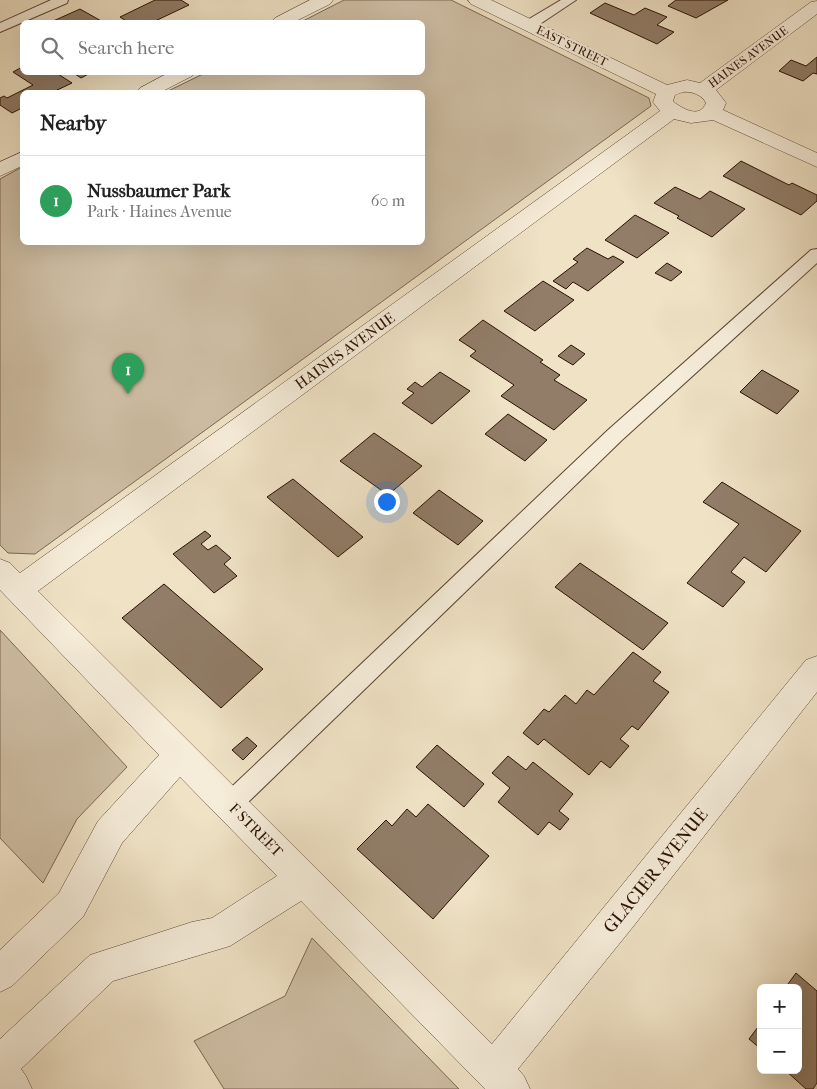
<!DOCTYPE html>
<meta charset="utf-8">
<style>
body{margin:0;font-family:"IM FELL French Canon",serif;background:#f2f2f2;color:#222}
.controls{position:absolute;right:15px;bottom:15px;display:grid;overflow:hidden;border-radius:8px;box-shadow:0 5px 20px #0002}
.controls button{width:45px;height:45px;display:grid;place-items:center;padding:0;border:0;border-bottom:1px solid #e0e0e0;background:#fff;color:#222;font:25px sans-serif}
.you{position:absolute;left:386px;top:501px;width:18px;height:18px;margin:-12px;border:4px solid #fff;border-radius:50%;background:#1a73e8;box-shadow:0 0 0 8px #1a73e833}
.badge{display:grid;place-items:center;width:32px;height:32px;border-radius:50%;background:#8f2418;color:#fff;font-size:16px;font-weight:700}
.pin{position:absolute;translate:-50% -41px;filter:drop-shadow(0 1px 2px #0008)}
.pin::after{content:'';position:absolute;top:26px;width:18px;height:15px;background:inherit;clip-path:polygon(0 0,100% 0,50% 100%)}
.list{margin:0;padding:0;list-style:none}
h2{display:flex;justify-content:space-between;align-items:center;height:65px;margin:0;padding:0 20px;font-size:21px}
h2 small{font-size:16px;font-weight:400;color:#767676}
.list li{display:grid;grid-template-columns:32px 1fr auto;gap:15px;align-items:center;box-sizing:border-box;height:90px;padding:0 20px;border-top:1px solid #e0e0e0}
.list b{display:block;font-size:19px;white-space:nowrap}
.list p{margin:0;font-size:16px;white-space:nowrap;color:#767676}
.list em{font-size:16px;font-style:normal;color:#767676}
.icon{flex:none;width:28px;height:28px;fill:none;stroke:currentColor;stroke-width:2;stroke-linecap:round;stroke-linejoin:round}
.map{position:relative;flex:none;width:817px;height:1089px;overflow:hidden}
.search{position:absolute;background:#fff;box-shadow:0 5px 20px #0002;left:20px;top:20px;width:405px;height:55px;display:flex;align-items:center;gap:12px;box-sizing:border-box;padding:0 18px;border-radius:8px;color:#767676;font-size:19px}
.panel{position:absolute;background:#fff;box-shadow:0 5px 20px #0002;left:20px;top:90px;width:405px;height:155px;border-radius:8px}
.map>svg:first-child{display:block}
.green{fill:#cebea4;stroke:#7c6754}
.building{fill:#917d68;stroke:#2b1003}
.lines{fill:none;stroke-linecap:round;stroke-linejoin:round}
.lane-casing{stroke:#5c4434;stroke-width:2}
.street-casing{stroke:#5c4434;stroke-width:1}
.lane{fill:#f5ecd9;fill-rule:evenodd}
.street{fill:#f5ecd9;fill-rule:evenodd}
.labels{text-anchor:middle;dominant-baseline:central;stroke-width:5;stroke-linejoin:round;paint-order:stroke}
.far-street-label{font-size:12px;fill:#2b1003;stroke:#f5ecd9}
.street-label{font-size:15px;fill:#2b1003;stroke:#f5ecd9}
.near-street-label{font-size:18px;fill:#2b1003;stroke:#f5ecd9}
</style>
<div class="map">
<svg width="817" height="1089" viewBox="0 0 817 1089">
<rect width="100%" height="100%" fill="#efe2c5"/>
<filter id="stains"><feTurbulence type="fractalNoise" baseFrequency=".004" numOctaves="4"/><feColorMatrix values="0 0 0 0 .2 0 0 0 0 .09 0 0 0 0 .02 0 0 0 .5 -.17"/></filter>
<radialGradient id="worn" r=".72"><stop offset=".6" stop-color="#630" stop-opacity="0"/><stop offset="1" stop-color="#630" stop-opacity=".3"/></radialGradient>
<g class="green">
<path d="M 344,0 L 451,0 L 649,98 L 651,106 L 35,554 L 8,553 L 0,545 L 0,179 L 22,167 L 22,242 L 422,242 L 422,92 L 166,92 L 205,73 L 422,72 L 422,22 L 301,22 Z"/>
<path d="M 0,630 L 127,767 L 77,819 L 43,883 L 0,838 Z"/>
<path d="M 312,938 L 459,1089 L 224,1089 L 194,1041 L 285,996 Z"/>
</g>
<g class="building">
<path d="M 155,0 L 181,0 L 189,5 L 153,22 L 128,22 L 120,17 Z"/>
<path d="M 676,0 L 728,0 L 696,18 L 668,6 Z"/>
<path d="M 605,3 L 634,15 L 645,8 L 667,17 L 657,25 L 674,32 L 657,44 L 590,13 Z"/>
<path d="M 80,9 L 103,22 L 51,22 Z"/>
<path d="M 817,57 L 817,74 L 813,73 L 803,81 L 779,71 L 791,60 L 806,66 Z"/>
<path d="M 22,67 L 22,72 L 55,72 L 72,83 L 53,92 L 22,92 L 22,108 L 12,113 L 0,105 L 0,98 L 4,96 L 7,98 L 33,85 L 13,72 Z"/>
<path d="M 72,72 L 92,72 L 81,78 Z"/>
<path d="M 741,161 L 789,185 L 792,183 L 817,195 L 817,201 L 801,215 L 723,176 Z"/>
<path d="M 675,187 L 700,199 L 710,191 L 745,209 L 712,237 L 677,218 L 679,216 L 654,203 Z"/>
<path d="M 635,215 L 669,233 L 637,258 L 605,240 Z"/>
<path d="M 587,248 L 608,259 L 613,256 L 624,262 L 588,291 L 573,282 L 566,289 L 553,281 L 578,262 L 573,259 Z"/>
<path d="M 667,263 L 682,272 L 671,281 L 655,273 Z"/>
<path d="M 543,281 L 574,300 L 535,331 L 504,311 Z"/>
<path d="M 483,320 L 543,360 L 540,362 L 560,375 L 554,380 L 587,400 L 554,430 L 501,396 L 514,385 L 470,356 L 476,351 L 459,340 Z"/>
<path d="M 571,345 L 585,354 L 573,365 L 558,356 Z"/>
<path d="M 762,370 L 799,391 L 777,414 L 740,392 Z"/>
<path d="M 440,372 L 470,391 L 432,424 L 402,403 L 414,393 L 407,389 L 415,382 L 422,387 Z"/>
<path d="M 508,414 L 547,440 L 525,461 L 485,434 Z"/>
<path d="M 374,433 L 422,466 L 388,495 L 340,461 Z"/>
<path d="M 293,479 L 363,537 L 338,557 L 267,497 Z"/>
<path d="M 722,482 L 801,531 L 766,572 L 744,557 L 731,572 L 745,582 L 723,607 L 687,583 L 739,524 L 703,502 Z"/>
<path d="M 439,490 L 483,521 L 458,545 L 413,513 Z"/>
<path d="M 205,531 L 211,536 L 201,544 L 208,550 L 216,545 L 231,558 L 224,564 L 237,576 L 214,593 L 173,554 Z"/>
<path d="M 580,563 L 668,623 L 643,650 L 555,587 Z"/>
<path d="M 164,584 L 263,669 L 221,708 L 122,618 Z"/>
<path d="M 633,652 L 661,672 L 653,681 L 669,692 L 638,730 L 632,726 L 620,739 L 629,746 L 610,768 L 601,761 L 589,775 L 544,739 L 538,745 L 523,733 L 544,709 L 549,712 L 565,695 L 576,704 L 587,690 L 594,695 Z"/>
<path d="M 247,737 L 257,746 L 243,760 L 232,750 Z"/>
<path d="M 437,745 L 484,784 L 464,807 L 416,767 Z"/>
<path d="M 508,756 L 526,770 L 533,762 L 573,794 L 559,811 L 569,819 L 560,830 L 549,822 L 538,835 L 498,802 L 510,788 L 492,773 Z"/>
<path d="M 428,804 L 489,856 L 433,919 L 357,849 L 386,820 L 392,826 L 407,809 L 416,817 Z"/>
<path d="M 796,973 L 817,991 L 817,1083 L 813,1089 L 806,1089 L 785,1070 L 798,1070 L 798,988 L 785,988 Z"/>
<path d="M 761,1023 L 761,1049 L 749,1039 Z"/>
</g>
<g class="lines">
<defs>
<g id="lane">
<path d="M 51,0 L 68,0 L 67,3 L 0,32 L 0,23 Z"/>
<path d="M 561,0 L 576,0 L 534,28 L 524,28 L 522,25 L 524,22 Z"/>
<path d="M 817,249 L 817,263 L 622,440 L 238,812 L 230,815 L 222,812 L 218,804 L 222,796 L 608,430 L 811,250 Z"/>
</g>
<g id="street">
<path d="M 310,0 L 333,0 L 330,4 L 294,22 L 272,22 L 275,18 Z"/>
<path d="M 468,0 L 491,0 L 667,85 L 687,80 L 700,83 L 811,2 L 817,1 L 817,14 L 716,90 L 726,103 L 723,110 L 817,153 L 817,167 L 713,120 L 691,123 L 674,119 L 38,591 L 492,1044 L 806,660 L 817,656 L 817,692 L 632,928 L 518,1069 L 524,1076 L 530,1089 L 485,1089 L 301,901 L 230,946 L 113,981 L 21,1069 L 26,1076 L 32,1089 L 0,1089 L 0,1039 L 90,955 L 192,922 L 212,918 L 277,876 L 180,777 L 122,843 L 83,917 L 12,986 L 0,992 L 0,950 L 59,893 L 98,821 L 159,755 L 0,590 L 0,559 L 10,563 L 20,573 L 660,111 L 653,102 L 656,94 L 471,4 ZM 683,92 C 692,91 702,95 706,103 C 700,118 685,110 675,103 L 673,101 L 675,95 Z"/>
<path d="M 170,72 L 194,72 L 192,76 L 161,92 L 137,92 L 140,88 Z"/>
<path d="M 22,152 L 22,166 L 0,176 L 0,162 Z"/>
</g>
</defs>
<use href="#lane" class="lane-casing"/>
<use href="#street" class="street-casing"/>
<use href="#lane" class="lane"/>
<use href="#street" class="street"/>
</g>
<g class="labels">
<g class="far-street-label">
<text transform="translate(572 46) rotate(26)">EAST STREET</text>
<text transform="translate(748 57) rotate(-36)">HAINES AVENUE</text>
</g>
<g class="street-label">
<text transform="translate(345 351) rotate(-36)">HAINES AVENUE</text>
<text transform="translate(256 830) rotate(45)">F STREET</text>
</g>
<g class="near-street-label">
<text transform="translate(656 871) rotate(-51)">GLACIER AVENUE</text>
</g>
</g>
<rect width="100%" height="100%" filter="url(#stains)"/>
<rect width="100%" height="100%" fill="url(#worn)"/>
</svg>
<div class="controls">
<button>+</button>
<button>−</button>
</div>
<div class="you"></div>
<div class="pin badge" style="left:128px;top:394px;background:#2e9e5b">1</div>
<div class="search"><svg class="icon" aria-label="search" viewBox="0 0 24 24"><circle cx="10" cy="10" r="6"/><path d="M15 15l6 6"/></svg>Search here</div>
<section class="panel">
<h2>Nearby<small></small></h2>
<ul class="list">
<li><span class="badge" style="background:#2e9e5b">1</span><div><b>Nussbaumer Park</b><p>Park · Haines Avenue</p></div><em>60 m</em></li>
</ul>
</section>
</div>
